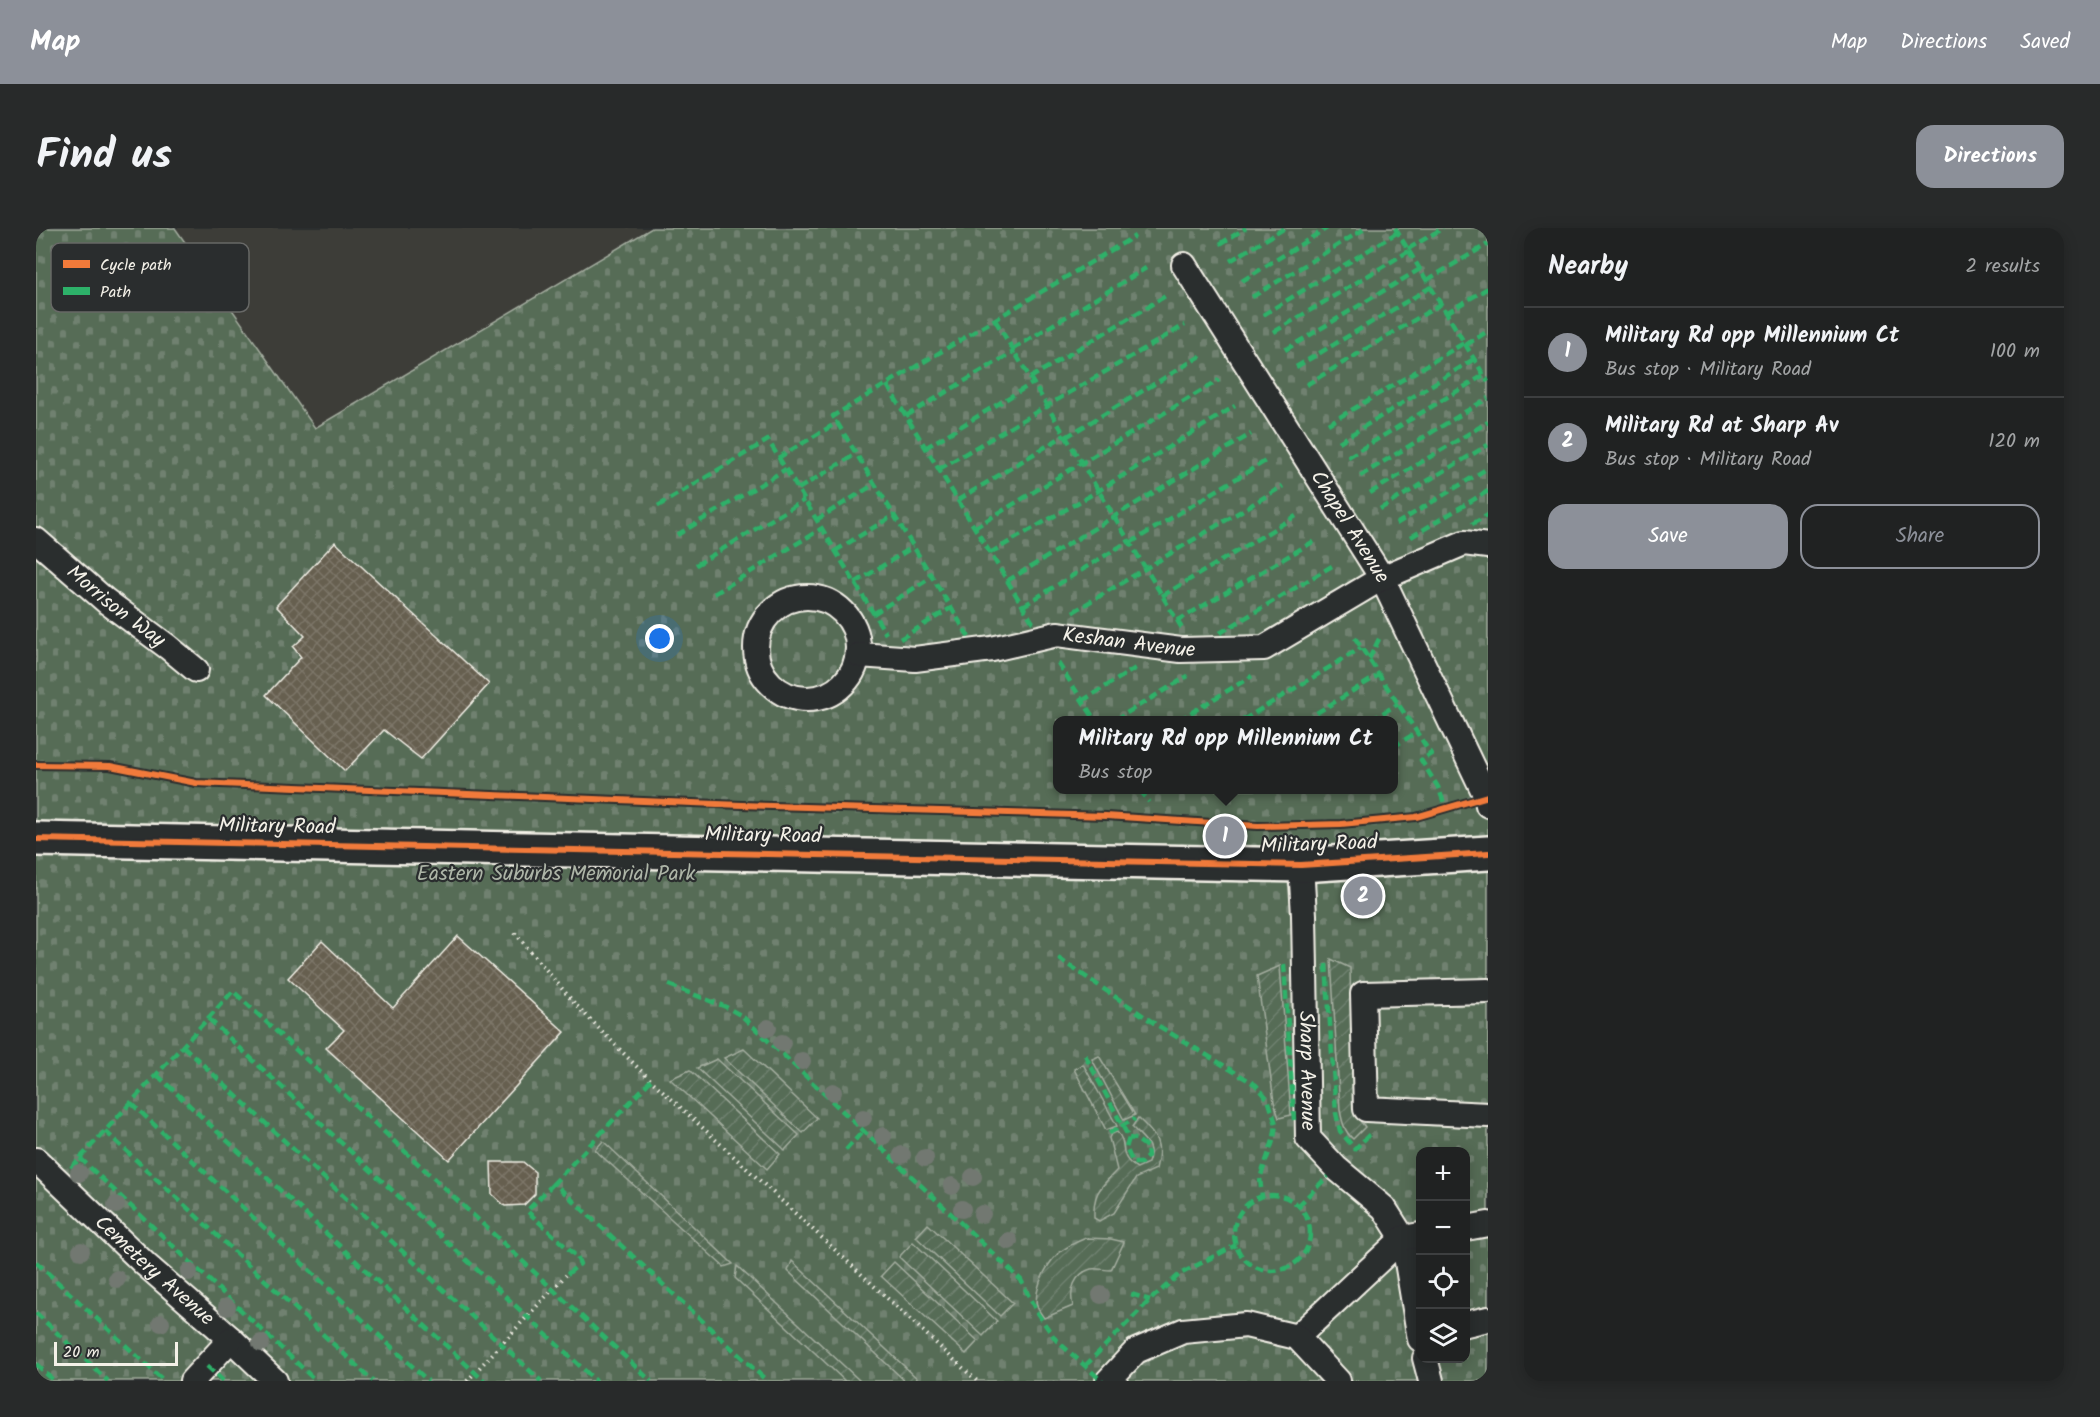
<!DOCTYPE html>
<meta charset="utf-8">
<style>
body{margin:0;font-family:Kalam,sans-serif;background:#282a2a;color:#f1f3f6}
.controls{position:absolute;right:18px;bottom:18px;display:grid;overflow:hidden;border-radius:12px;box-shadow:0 3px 15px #0003}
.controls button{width:54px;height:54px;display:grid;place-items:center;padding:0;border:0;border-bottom:2px solid #3d3f40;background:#202222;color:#f1f3f6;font:30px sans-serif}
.scale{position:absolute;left:18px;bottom:15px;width:124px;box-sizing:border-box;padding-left:6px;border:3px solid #f4f1e8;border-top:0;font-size:16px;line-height:21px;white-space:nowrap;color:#f4f1e8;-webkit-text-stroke:4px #2a2d2e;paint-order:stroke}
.you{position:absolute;left:624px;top:411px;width:21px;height:21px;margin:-15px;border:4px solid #fff;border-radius:50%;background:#1a73e8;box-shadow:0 0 0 9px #1a73e833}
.badge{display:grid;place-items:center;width:39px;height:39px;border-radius:50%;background:#8c9099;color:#fff;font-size:20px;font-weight:700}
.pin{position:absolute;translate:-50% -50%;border:3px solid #fff;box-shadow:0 2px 6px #0006}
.popup{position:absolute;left:1017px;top:488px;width:345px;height:78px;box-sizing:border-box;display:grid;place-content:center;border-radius:12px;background:#202222;filter:drop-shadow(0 2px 4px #0005);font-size:20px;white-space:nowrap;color:#a2a4a5}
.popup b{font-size:22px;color:#f1f3f6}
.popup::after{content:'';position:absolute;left:50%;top:100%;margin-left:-12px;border:12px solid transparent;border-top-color:#202222}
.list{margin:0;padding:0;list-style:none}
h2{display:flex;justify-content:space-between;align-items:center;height:78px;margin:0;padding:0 24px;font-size:26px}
h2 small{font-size:20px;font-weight:400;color:#a2a4a5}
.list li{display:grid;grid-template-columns:39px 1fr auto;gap:18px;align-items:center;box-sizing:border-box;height:90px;padding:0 24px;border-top:2px solid #3d3f40}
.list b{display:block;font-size:22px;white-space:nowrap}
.list p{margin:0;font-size:20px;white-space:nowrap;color:#a2a4a5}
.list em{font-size:20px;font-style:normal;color:#a2a4a5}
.actions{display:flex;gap:12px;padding:18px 24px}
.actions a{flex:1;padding:14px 0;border:2px solid #8c9099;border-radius:18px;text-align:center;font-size:21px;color:#8c9099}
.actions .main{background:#8c9099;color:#fff}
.icon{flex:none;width:33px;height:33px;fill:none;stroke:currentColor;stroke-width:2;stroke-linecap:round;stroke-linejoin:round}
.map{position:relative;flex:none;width:1452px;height:1153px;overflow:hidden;border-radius:18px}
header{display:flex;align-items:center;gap:36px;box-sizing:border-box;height:84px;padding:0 30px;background:#8c9099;color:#fff}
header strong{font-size:28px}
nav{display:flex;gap:33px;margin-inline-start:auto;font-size:21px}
.intro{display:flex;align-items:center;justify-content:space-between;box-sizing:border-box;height:144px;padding:0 36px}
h1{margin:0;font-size:42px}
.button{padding:15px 27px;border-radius:18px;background:#8c9099;color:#fff;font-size:21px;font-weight:700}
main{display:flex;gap:36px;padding:0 36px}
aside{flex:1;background:#202222;border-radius:18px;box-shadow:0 3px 15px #0003}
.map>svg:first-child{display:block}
.built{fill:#3c3c38}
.cemetery{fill:url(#cemetery-stones);stroke:#a5aea0;stroke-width:1.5;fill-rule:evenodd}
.garden{fill:url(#garden-furrows);stroke:#a5aea0;stroke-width:1.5}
.building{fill:url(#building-cross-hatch);stroke:#f4f1e8;stroke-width:1.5}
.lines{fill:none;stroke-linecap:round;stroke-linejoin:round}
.service-casing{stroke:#f4f1e8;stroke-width:28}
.tertiary-casing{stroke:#f4f1e8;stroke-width:38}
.path{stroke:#f4f1e8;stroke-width:4;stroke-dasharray:1.5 4.5;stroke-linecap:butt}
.service{stroke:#2a2d2e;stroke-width:24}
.tertiary{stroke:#2a2d2e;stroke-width:33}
.quiet{stroke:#2db169;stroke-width:4.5;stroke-dasharray:9 4.5;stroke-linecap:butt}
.cycleway-casing{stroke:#2a2d2e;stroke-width:10}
.cycleway{stroke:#f17a3a;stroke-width:6}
.tree{fill:#727871}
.labels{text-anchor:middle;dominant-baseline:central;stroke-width:4.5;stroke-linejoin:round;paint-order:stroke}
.street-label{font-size:21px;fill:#f4f1e8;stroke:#2a2d2e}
.park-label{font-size:21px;fill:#adb5a7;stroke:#2a2d2e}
.key{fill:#2a2d2e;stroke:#676866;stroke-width:1.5}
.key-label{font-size:16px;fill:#f4f1e8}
</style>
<header>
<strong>Map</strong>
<nav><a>Map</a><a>Directions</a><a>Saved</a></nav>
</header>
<div class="intro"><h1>Find us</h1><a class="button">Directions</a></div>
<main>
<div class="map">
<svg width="1452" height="1153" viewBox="0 0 1452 1153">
<defs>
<pattern id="cemetery-stones" width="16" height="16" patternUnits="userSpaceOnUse" patternTransform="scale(1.5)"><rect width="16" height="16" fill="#566c57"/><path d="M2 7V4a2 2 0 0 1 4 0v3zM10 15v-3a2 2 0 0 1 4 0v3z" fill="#6f816f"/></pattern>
<pattern id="garden-furrows" width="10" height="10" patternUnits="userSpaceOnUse" patternTransform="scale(1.5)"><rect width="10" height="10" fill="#566c57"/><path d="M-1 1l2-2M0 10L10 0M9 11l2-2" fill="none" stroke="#6f816f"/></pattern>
<pattern id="building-cross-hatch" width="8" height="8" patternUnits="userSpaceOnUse" patternTransform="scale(1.5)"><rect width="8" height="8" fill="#665f4f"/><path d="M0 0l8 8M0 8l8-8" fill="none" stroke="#7c7668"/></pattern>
</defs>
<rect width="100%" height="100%" fill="#2a2d2e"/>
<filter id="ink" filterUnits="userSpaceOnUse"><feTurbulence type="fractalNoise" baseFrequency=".0167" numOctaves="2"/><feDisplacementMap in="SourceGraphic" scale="12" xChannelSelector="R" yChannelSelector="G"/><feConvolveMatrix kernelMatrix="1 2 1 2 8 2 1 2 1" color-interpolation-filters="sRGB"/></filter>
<g filter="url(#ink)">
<path class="built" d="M 139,0 L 616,0 L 279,200 Z"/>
<path class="cemetery" d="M 0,0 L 139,0 L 279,200 L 616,0 L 1452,0 L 1452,1153 L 0,1153 ZM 1021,492 L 1357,492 L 1357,562 L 1021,562 ZM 1384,924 L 1430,924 L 1430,1130 L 1384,1130 Z"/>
<g class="garden">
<path d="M 1295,731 L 1314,740 L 1317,876 L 1325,894 L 1329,899 L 1317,911 C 1308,903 1306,893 1304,882 Z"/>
<path d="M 1244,738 L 1255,887 L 1243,890 L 1238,874 L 1221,748 Z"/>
<path d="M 708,821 L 781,890 L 767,905 L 688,830 Z"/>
<path d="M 1063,828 L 1099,887 L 1088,892 L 1056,831 Z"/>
<path d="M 681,831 L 763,907 L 749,922 L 661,840 Z"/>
<path d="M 1047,836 L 1081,898 L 1070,902 L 1038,841 Z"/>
<path d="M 654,842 L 744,926 L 731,941 L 634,851 Z"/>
<path d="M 1102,890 C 1121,908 1127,915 1120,941 L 1100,950 L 1078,985 L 1063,993 L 1058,990 C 1057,964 1064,960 1081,942 L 1073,910 L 1075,906 L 1081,904 C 1093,916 1080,928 1101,940 L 1112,935 C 1119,917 1108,912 1096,899 Z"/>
<path d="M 567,913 L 697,1036 L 688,1039 L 559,922 Z"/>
<path d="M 892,996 L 977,1075 L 964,1088 L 880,1009 Z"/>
<path d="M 1050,1010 L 1075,1011 L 1088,1014 L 1075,1042 C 1069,1042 1060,1040 1055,1041 C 1038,1046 1033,1063 1037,1078 L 1008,1090 C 1006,1087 1002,1082 1001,1078 C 999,1071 1002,1060 1004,1054 C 1014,1029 1025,1020 1050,1010 Z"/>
<path d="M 877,1014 L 961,1093 L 947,1108 L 863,1029 Z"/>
<path d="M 756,1033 L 884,1153 L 869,1153 L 752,1043 Z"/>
<path d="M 858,1034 L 942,1113 L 930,1126 L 845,1048 Z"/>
<path d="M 701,1038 L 824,1153 L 809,1153 L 699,1050 Z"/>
</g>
<g class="building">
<path d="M 299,314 L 453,456 L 385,531 L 348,502 L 309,543 L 230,467 L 265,429 L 257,419 L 269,408 L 240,378 Z"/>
<path d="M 422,708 L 529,804 L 413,932 L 290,820 L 308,802 L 252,750 L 286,713 L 357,780 Z"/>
<path d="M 455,934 L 487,934 L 499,944 L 499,966 L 488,977 L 469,978 L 456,966 Z"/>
</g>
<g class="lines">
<defs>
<g id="service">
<path id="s1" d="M 1148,37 L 1346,350 L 1450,568 L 1452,577"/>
<path id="s2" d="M 0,312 L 70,373 L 132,419 L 160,442"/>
<circle cx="771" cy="420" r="51"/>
<path id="s3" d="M 823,427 L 879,431 L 956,421 L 1021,406 L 1145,422 L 1228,420 L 1346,350 L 1428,315 L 1452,318"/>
<path id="s4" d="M 1265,637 L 1268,687 L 1272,910 L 1300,940 L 1348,980 L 1367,1010 L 1384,1111"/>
<path d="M 1452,763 L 1327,766 L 1330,881 L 1452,887"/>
<path id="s5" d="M 0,932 L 110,1037 L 195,1111 L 239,1153"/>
<path d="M 1430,1000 L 1452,996"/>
<path d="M 1430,1096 L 1452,1091"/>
<path d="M 1261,1109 L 1367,1010 L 1384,1007"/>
<path d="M 1389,1130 L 1395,1153"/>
<path d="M 156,1153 L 195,1111"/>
<path d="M 1072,1153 L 1100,1123 L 1147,1103 L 1210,1097 L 1261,1109 L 1302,1153"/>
</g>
<path id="tertiary" d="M 0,611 L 1265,637 L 1452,625"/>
</defs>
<use href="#service" class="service-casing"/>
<use href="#tertiary" class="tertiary-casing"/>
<g class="path">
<path d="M 479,705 L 539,776 L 603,841 L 941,1153"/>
<path d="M 431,1153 L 530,1047"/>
</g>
<use href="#service" class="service"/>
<use href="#tertiary" class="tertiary"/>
<g class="quiet">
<path d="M 1359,0 L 1452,154"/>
<path d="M 1184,16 L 1210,0"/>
<path d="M 1372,21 L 1407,0"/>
<path d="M 1194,33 L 1249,0"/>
<path d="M 1391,52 L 1452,16"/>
<path d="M 1206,53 L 1291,0"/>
<path d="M 1216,69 L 1330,0"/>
<path d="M 1410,85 L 1452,60"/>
<path d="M 1227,87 L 1362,4"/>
<path d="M 959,92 L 1147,402"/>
<path d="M 1238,104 L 1373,23"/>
<path d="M 1430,117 L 1452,103"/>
<path d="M 977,121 L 1110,40"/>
<path d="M 1249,122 L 1384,41"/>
<path d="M 1260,139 L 1395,59"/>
<path d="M 994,150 L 1131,67"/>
<path d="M 851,157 L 999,398"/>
<path d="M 1270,157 L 1405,76"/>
<path d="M 870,188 L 979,123"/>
<path d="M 1292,196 L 1428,115"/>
<path d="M 1030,209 L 1168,126"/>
<path d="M 1303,214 L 1438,131"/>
<path d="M 889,220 L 997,155"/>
<path d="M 1312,229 L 1448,147"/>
<path d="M 742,230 L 802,194"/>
<path d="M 903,241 L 1149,97"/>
<path d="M 1324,248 L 1452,170"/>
<path d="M 762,261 L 820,226"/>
<path d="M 1334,265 L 1452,194"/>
<path d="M 922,272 L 1029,207"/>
<path d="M 622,278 L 732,212 L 850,406"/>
<path d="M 1344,281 L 1452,217"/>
<path d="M 780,292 L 839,256"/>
<path d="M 1360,296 L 1452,240"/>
<path d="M 1436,296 L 1452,287"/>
<path d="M 938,300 L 1183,152"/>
<path d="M 641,307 L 750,241"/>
<path d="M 1375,309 L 1452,263"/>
<path d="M 1094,315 L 1231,232"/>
<path d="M 799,323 L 858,287"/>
<path d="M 954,325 L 1062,263 L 1199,178"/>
<path d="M 660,337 L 768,272"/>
<path d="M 971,353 L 1215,206"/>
<path d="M 819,355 L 877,319"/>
<path d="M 678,366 L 785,301"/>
<path d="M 1126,368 L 1260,288"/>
<path d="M 987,378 L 1093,313"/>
<path d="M 1037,384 L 1247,258"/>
<path d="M 837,386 L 896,349"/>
<path d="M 1141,393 L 1280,312"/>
<path d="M 1184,405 L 1296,338"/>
<path d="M 933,409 L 797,188 L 1099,8"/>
<path d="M 1319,410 L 1395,526 L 1385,532 L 1402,559 L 1410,580"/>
<path d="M 864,411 L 915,380"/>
<path d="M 1333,431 L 1344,409"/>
<path d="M 1022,435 L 1059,492"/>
<path d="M 1046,473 L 1103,438"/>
<path d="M 1079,492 L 1152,448"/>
<path d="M 1143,492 L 1216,448"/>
<path d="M 1207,492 L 1325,420"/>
<path d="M 1269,492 L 1343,447"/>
<path d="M 1335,492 L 1362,476"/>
<path d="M 1357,519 L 1381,504"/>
<path d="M 1104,562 L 1113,574"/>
<path d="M 1022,730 L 1121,797 L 1220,857 L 1232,871 L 1240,896 L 1238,910 L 1224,950 L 1226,969"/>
<path d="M 1248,736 L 1258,892"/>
<path d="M 1290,736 L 1300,885 L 1304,903 L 1319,921 L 1335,905"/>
<path d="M 633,757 L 690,779 L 706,788 L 985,1052 L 1001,1085 L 1020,1112 L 1066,1153"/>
<path d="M 173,791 L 560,1153"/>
<path d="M 147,818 L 505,1153"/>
<path d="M 1049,827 L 1093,910 L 1090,920 L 1097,935 L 1105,935 L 1112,928 L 1111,919 L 1100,911 L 1093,910"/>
<path d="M 121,847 L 448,1153"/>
<path d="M 615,852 L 518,955 L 731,1153"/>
<path d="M 95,875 L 392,1153"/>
<path d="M 69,903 L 337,1153"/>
<path d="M 1073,905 L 1099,891"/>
<path d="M 810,922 L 827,903"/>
<path d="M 44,930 L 280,1153"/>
<path d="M 35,940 L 197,763 L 615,1153"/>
<path d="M 518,955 L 491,983 L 541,1029 L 544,1036 L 530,1047"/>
<circle cx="1236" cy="1005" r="38"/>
<path d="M 1262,978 L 1292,948"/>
<path d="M 0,1034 L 128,1153"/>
<path d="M 1095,1066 L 1114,1072"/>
<path d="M 0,1085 L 72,1153"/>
<path d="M 0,1136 L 18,1153"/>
<path d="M 171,1138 L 187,1153"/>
<path d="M 1049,1138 L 1114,1072 L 1144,1046 L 1200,1017"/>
</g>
<defs>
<g id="cycleway">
<path d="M 0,537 L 74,538 L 160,555 L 706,577 L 1070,588 L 1222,598 L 1305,596 L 1380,589 L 1452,568"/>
<path d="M 0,611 L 1265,637 L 1452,625"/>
</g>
</defs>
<use href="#cycleway" class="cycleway-casing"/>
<use href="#cycleway" class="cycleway"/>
</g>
<g class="tree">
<circle cx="732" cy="800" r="9"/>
<circle cx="746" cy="815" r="9"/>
<circle cx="766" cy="833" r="9"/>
<circle cx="797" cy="864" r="9"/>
<circle cx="827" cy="890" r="9"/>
<circle cx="847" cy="908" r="9"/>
<circle cx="866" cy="927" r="9"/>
<circle cx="889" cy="930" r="9"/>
<circle cx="43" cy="945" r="9"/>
<circle cx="937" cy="949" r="9"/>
<circle cx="916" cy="958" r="9"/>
<circle cx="80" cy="977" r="9"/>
<circle cx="926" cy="981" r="9"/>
<circle cx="946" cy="986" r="9"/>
<circle cx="973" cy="1013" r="9"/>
<circle cx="45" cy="1023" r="9"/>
<circle cx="153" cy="1044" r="9"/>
<circle cx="81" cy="1051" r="9"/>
<circle cx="1065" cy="1067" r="9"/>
<circle cx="191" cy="1079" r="9"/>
<circle cx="125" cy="1095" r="9"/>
<circle cx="225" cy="1115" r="9"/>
</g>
</g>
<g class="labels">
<g class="street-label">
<text stroke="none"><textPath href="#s1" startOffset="310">Chapel Avenue</textPath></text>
<text stroke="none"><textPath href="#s2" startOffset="104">Morrison Way</textPath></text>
<text stroke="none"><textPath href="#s3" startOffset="273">Keshan Avenue</textPath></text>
<text transform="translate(241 599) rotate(1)">Military Road</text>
<text transform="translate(727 608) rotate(1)">Military Road</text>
<text transform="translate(1283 617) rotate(-2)">Military Road</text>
<text stroke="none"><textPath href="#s4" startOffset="206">Sharp Avenue</textPath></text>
<text stroke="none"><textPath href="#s5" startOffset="162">Cemetery Avenue</textPath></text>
</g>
<g class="park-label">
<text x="520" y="646">Eastern Suburbs Memorial Park</text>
</g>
</g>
<rect x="15" y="15" width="198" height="69" rx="9" class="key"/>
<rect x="27" y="32" width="27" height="8" fill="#f17a3a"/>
<rect x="27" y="59" width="27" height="8" fill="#2db169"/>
<g class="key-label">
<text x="64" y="42">Cycle path</text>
<text x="64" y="69">Path</text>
</g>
</svg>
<div class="controls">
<button>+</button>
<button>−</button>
<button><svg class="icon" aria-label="locate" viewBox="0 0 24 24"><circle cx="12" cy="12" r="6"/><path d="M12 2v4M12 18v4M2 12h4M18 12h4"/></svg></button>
<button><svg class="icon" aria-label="layers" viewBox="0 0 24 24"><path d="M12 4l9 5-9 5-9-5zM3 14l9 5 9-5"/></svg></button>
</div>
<div class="scale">20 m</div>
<div class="you"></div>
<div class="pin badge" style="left:1189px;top:608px">1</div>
<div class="popup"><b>Military Rd opp Millennium Ct</b>Bus stop</div>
<div class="pin badge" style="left:1327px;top:668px">2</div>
</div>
<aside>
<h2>Nearby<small>2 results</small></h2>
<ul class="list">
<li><span class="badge">1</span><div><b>Military Rd opp Millennium Ct</b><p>Bus stop · Military Road</p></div><em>100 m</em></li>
<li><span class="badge">2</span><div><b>Military Rd at Sharp Av</b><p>Bus stop · Military Road</p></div><em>120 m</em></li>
</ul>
<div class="actions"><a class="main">Save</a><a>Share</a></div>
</aside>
</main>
